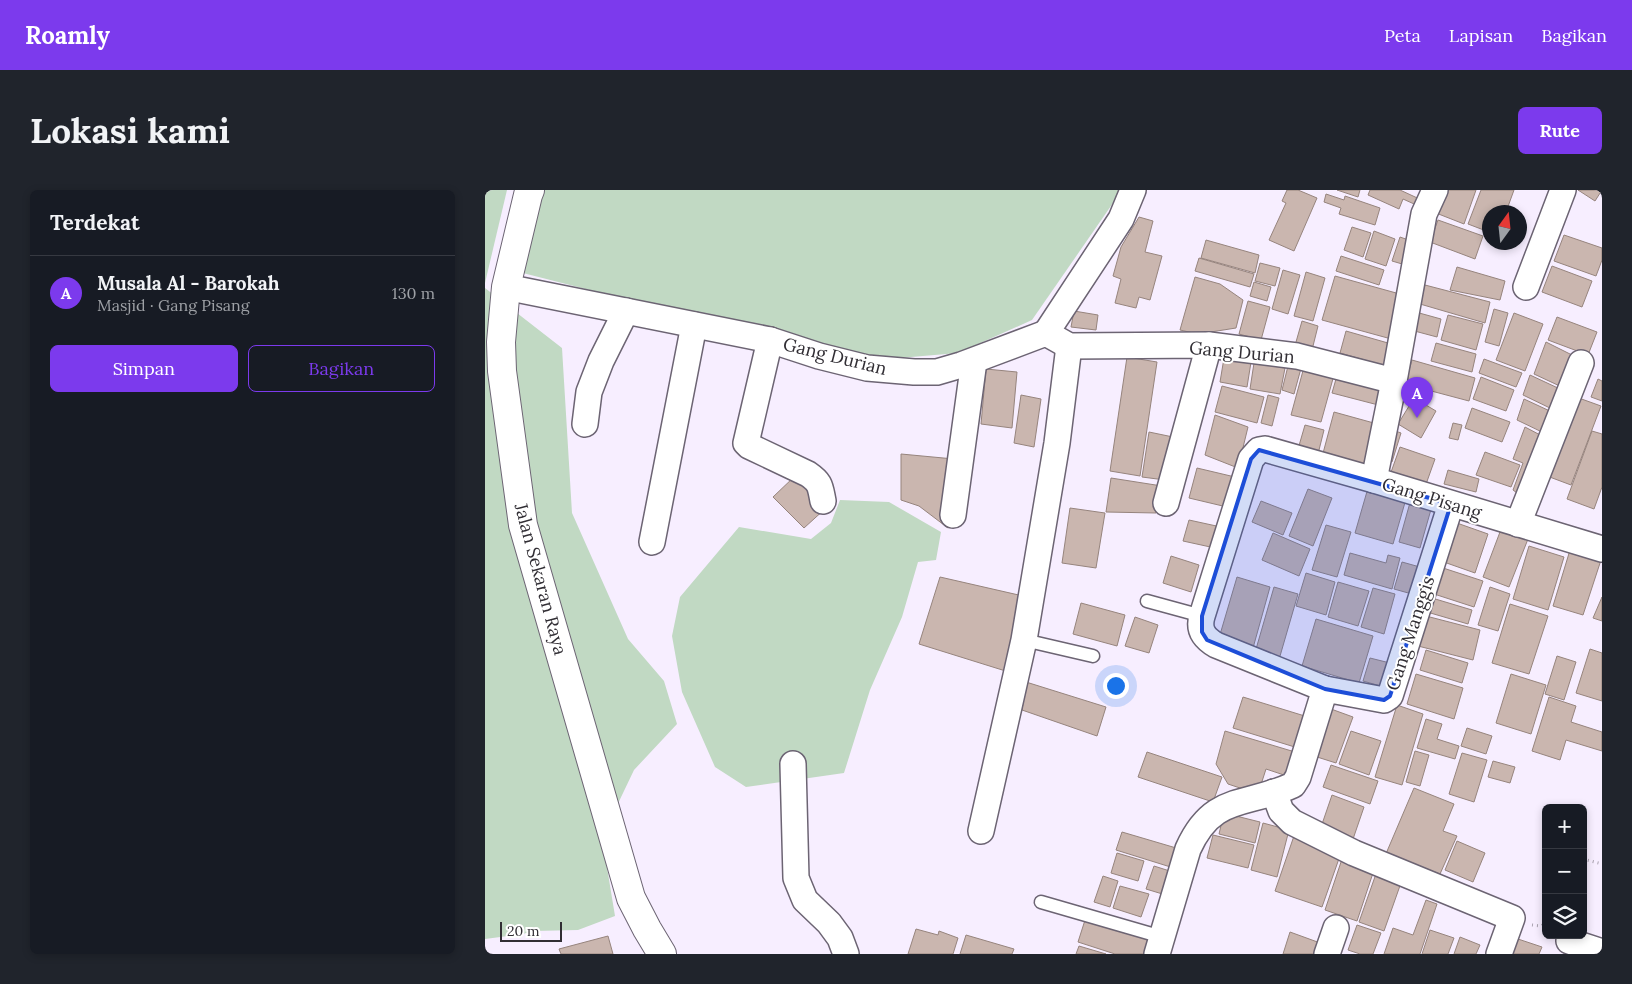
<!DOCTYPE html>
<html lang="id">
<meta charset="utf-8">
<style>
body{margin:0;font-family:Lora,serif;background:#20242c;color:#f1f3f6}
.controls{position:absolute;right:15px;bottom:15px;display:grid;overflow:hidden;border-radius:8px;box-shadow:0 2px 8px #0003}
.controls button{width:45px;height:45px;display:grid;place-items:center;padding:0;border:0;border-bottom:1px solid #363941;background:#171b24;color:#f1f3f6;font:25px sans-serif}
.compass{position:absolute;left:997px;top:15px;width:45px;height:45px;border-radius:50%;background:#171b24;box-shadow:0 2px 8px #0003;rotate:15deg}
.scale{position:absolute;left:15px;bottom:12px;width:62px;box-sizing:border-box;padding-left:5px;border:2px solid #312e34;border-top:0;font-size:14px;line-height:18px;white-space:nowrap;color:#312e34;-webkit-text-stroke:4px #fff;paint-order:stroke}
.you{position:absolute;left:630px;top:495px;width:18px;height:18px;margin:-12px;border:4px solid #fff;border-radius:50%;background:#1a73e8;box-shadow:0 0 0 8px #1a73e833}
.badge{display:grid;place-items:center;width:32px;height:32px;border-radius:50%;background:#7c3aed;color:#fff;font-size:16px;font-weight:700}
.pin{position:absolute;translate:-50% -41px;filter:drop-shadow(0 1px 2px #0008)}
.pin::after{content:'';position:absolute;top:26px;width:18px;height:15px;background:inherit;clip-path:polygon(0 0,100% 0,50% 100%)}
.list{margin:0;padding:0;list-style:none}
h2{display:flex;justify-content:space-between;align-items:center;height:65px;margin:0;padding:0 20px;font-size:21px}
h2 small{font-size:16px;font-weight:400;color:#9ea1a6}
.list li{display:grid;grid-template-columns:32px 1fr auto;gap:15px;align-items:center;box-sizing:border-box;height:75px;padding:0 20px;border-top:1px solid #363941}
.list b{display:block;font-size:19px;white-space:nowrap}
.list p{margin:0;font-size:16px;white-space:nowrap;color:#9ea1a6}
.list em{font-size:16px;font-style:normal;color:#9ea1a6}
.actions{display:flex;gap:10px;padding:15px 20px}
.actions a{flex:1;padding:11px 0;border:1px solid #7c3aed;border-radius:8px;text-align:center;font-size:18px;color:#7c3aed}
.actions .main{background:#7c3aed;color:#fff}
.icon{flex:none;width:28px;height:28px;fill:none;stroke:currentColor;stroke-width:2;stroke-linecap:round;stroke-linejoin:round}
.map{position:relative;flex:none;width:1117px;height:764px;overflow:hidden;border-radius:8px}
header{display:flex;align-items:center;gap:30px;box-sizing:border-box;height:70px;padding:0 25px;background:#7c3aed;color:#fff}
header strong{font-size:24px}
nav{display:flex;gap:28px;margin-inline-start:auto;font-size:18px}
.intro{display:flex;align-items:center;justify-content:space-between;box-sizing:border-box;height:120px;padding:0 30px}
h1{margin:0;font-size:35px}
.button{padding:12px 22px;border-radius:8px;background:#7c3aed;color:#fff;font-size:18px;font-weight:700}
main{display:flex;gap:30px;padding:0 30px}
aside{flex:1;background:#171b24;border-radius:8px;box-shadow:0 2px 8px #0003}
.map>svg:first-child{display:block}
.green{fill:#c1d9c3}
.building{fill:#cab6af;stroke:#96847d}
.lines{fill:none;stroke-linecap:round;stroke-linejoin:round}
.lane-casing{stroke:#6c6473;stroke-width:15}
.street-casing{stroke:#6c6473;stroke-width:28}
.secondary-casing{stroke:#6c6473;stroke-width:30}
.path{stroke:#aaa3b0;stroke-width:3;stroke-dasharray:1 4;stroke-linecap:butt}
.lane{stroke:#fff;stroke-width:12}
.street{stroke:#fff;stroke-width:25}
.secondary{stroke:#fff;stroke-width:28}
.marked{fill:#1d4ed8;fill-opacity:0.2;stroke:#1d4ed8;stroke-width:4;stroke-linejoin:round}
.labels{text-anchor:middle;dominant-baseline:central;stroke-width:4;stroke-linejoin:round;paint-order:stroke}
.street-label{font-size:18px;fill:#312e34;stroke:#fff}
</style>
<header>
<strong>Roamly</strong>
<nav><a>Peta</a><a>Lapisan</a><a>Bagikan</a></nav>
</header>
<div class="intro"><h1>Lokasi kami</h1><a class="button">Rute</a></div>
<main>
<aside>
<h2>Terdekat<small></small></h2>
<ul class="list">
<li><span class="badge">A</span><div><b>Musala Al - Barokah</b><p>Masjid · Gang Pisang</p></div><em>130 m</em></li>
</ul>
<div class="actions"><a class="main">Simpan</a><a>Bagikan</a></div>
</aside>
<div class="map">
<svg width="1117" height="764" viewBox="0 0 1117 764">
<rect width="100%" height="100%" fill="#f7eeff"/>
<g class="green">
<path d="M 0,0 L 22,0 L 0,93 Z"/>
<path d="M 53,0 L 637,0 L 547,130 L 473,163 L 391,170 L 246,136 L 30,81 Z"/>
<path d="M 0,98 L 77,158 L 87,323 L 143,449 L 179,491 L 192,534 L 149,580 L 117,647 L 130,726 L 93,740 L 48,741 L 38,744 L 0,749 Z"/>
<path d="M 355,310 L 404,312 L 456,342 L 451,370 L 433,372 L 417,427 L 385,500 L 359,583 L 261,597 L 230,577 L 197,502 L 187,446 L 195,407 L 254,337 L 326,349 L 346,333 Z"/>
</g>
<g class="building">
<path d="M 802,0 L 813,0 L 832,8 L 809,61 L 784,50 L 801,13 L 797,11 Z"/>
<path d="M 852,0 L 875,0 L 873,7 Z"/>
<path d="M 885,0 L 915,0 L 941,12 L 938,18 L 918,9 L 914,19 L 883,5 Z"/>
<path d="M 960,0 L 991,0 L 979,34 L 951,23 Z"/>
<path d="M 996,0 L 1029,0 L 1021,22 L 1004,22 L 1004,42 L 983,34 Z"/>
<path d="M 1093,0 L 1117,0 L 1110,11 Z"/>
<path d="M 841,4 L 859,10 L 860,6 L 895,18 L 890,35 L 854,24 L 856,18 L 839,12 Z"/>
<path d="M 654,27 L 668,31 L 660,62 L 677,66 L 665,110 L 654,107 L 651,118 L 630,113 L 636,89 L 628,86 L 636,57 Z"/>
<path d="M 953,30 L 998,46 L 990,69 L 945,52 Z"/>
<path d="M 867,37 L 886,43 L 878,67 L 859,60 Z"/>
<path d="M 889,41 L 910,49 L 901,76 L 880,69 Z"/>
<path d="M 1079,45 L 1117,58 L 1117,70 L 1111,86 L 1069,71 Z"/>
<path d="M 915,47 L 932,53 L 924,76 L 907,71 Z"/>
<path d="M 721,50 L 774,65 L 770,83 L 716,68 Z"/>
<path d="M 856,66 L 899,80 L 894,95 L 851,81 Z"/>
<path d="M 714,68 L 769,84 L 765,97 L 710,81 Z"/>
<path d="M 775,73 L 795,78 L 790,96 L 770,91 Z"/>
<path d="M 1067,76 L 1107,91 L 1097,117 L 1057,102 Z"/>
<path d="M 972,77 L 1020,91 L 1015,110 L 965,100 Z"/>
<path d="M 798,80 L 815,85 L 803,124 L 787,119 Z"/>
<path d="M 821,82 L 840,88 L 828,131 L 809,126 Z"/>
<path d="M 850,86 L 922,106 L 910,150 L 837,130 Z"/>
<path d="M 710,87 L 735,94 L 758,110 L 751,138 L 713,144 L 695,140 Z"/>
<path d="M 769,92 L 786,97 L 782,111 L 765,106 Z"/>
<path d="M 940,95 L 1005,112 L 1000,133 L 935,114 Z"/>
<path d="M 763,111 L 785,117 L 776,150 L 754,144 Z"/>
<path d="M 1009,119 L 1023,123 L 1014,156 L 1000,152 Z"/>
<path d="M 589,121 L 613,125 L 611,140 L 586,137 Z"/>
<path d="M 927,121 L 956,129 L 952,147 L 922,139 Z"/>
<path d="M 1029,123 L 1058,134 L 1040,181 L 1011,170 Z"/>
<path d="M 963,125 L 998,134 L 991,160 L 956,150 Z"/>
<path d="M 1072,127 L 1112,142 L 1103,165 L 1063,150 Z"/>
<path d="M 817,131 L 833,136 L 826,164 L 809,159 Z"/>
<path d="M 861,141 L 910,155 L 904,177 L 855,163 Z"/>
<path d="M 1061,152 L 1091,167 L 1079,198 L 1049,184 Z"/>
<path d="M 951,153 L 991,164 L 987,182 L 946,171 Z"/>
<path d="M 740,162 L 767,166 L 762,197 L 735,192 Z"/>
<path d="M 642,167 L 672,172 L 655,286 L 625,281 Z"/>
<path d="M 805,168 L 818,171 L 809,204 L 797,200 Z"/>
<path d="M 999,169 L 1037,183 L 1031,197 L 994,183 Z"/>
<path d="M 927,170 L 990,188 L 984,211 L 920,194 Z"/>
<path d="M 769,173 L 800,178 L 795,204 L 765,199 Z"/>
<path d="M 819,177 L 849,185 L 836,232 L 806,225 Z"/>
<path d="M 501,179 L 532,182 L 527,238 L 496,234 Z"/>
<path d="M 1045,185 L 1075,199 L 1067,219 L 1038,205 Z"/>
<path d="M 996,187 L 1029,200 L 1021,221 L 988,209 Z"/>
<path d="M 851,189 L 905,203 L 901,217 L 847,203 Z"/>
<path d="M 1113,189 L 1117,191 L 1117,211 L 1106,207 Z"/>
<path d="M 737,196 L 779,207 L 772,233 L 730,222 Z"/>
<path d="M 536,205 L 556,209 L 549,257 L 529,253 Z"/>
<path d="M 783,205 L 794,208 L 787,236 L 776,233 Z"/>
<path d="M 1091,207 L 1116,216 L 1086,295 L 1062,286 Z"/>
<path d="M 929,208 L 951,221 L 936,248 L 913,234 Z"/>
<path d="M 1039,209 L 1067,222 L 1059,243 L 1032,230 Z"/>
<path d="M 987,218 L 1025,232 L 1017,252 L 980,238 Z"/>
<path d="M 849,222 L 896,235 L 885,279 L 837,267 Z"/>
<path d="M 730,225 L 763,237 L 753,278 L 720,265 Z"/>
<path d="M 968,233 L 977,235 L 973,250 L 964,248 Z"/>
<path d="M 820,235 L 839,240 L 833,264 L 813,259 Z"/>
<path d="M 1040,237 L 1059,247 L 1036,306 L 1028,300 L 1038,273 L 1028,269 Z"/>
<path d="M 908,240 L 916,243 L 907,272 L 898,269 Z"/>
<path d="M 1107,241 L 1117,244 L 1117,297 L 1109,319 L 1082,309 Z"/>
<path d="M 664,242 L 688,247 L 680,290 L 657,287 Z"/>
<path d="M 915,257 L 950,269 L 940,297 L 905,285 Z"/>
<path d="M 1000,262 L 1035,275 L 1026,297 L 991,285 Z"/>
<path d="M 416,264 L 469,269 L 463,338 L 434,316 L 416,310 Z"/>
<path d="M 712,278 L 750,287 L 742,317 L 704,308 Z"/>
<path d="M 963,280 L 994,289 L 991,302 L 959,294 Z"/>
<path d="M 310,286 L 341,318 L 319,338 L 288,307 Z"/>
<path d="M 626,288 L 677,296 L 671,323 L 621,322 Z"/>
<path d="M 883,298 L 921,309 L 908,354 L 870,343 Z"/>
<path d="M 823,299 L 847,308 L 828,356 L 804,346 Z"/>
<path d="M 926,309 L 947,316 L 935,358 L 914,352 Z"/>
<path d="M 776,311 L 807,323 L 798,345 L 767,332 Z"/>
<path d="M 585,318 L 620,323 L 611,378 L 577,373 Z"/>
<path d="M 704,330 L 736,337 L 730,358 L 698,351 Z"/>
<path d="M 969,332 L 1003,344 L 990,383 L 956,371 Z"/>
<path d="M 1018,334 L 1045,344 L 1024,397 L 998,387 Z"/>
<path d="M 841,335 L 866,342 L 852,387 L 827,380 Z"/>
<path d="M 788,343 L 825,359 L 814,386 L 777,370 Z"/>
<path d="M 1044,356 L 1079,367 L 1063,420 L 1028,409 Z"/>
<path d="M 1085,360 L 1116,370 L 1098,425 L 1068,416 Z"/>
<path d="M 865,363 L 901,373 L 903,365 L 915,368 L 907,399 L 859,385 Z"/>
<path d="M 686,366 L 714,375 L 706,402 L 678,393 Z"/>
<path d="M 917,372 L 942,379 L 934,406 L 909,399 Z"/>
<path d="M 955,377 L 998,391 L 989,417 L 946,403 Z"/>
<path d="M 821,383 L 850,392 L 841,425 L 811,416 Z"/>
<path d="M 455,387 L 538,406 L 527,483 L 434,454 Z"/>
<path d="M 752,387 L 785,397 L 768,458 L 734,448 Z"/>
<path d="M 853,392 L 884,401 L 873,436 L 843,427 Z"/>
<path d="M 789,397 L 813,404 L 793,473 L 769,466 Z"/>
<path d="M 1005,397 L 1025,404 L 1013,441 L 993,435 Z"/>
<path d="M 888,398 L 910,404 L 899,444 L 876,437 Z"/>
<path d="M 1117,407 L 1117,431 L 1108,428 Z"/>
<path d="M 947,408 L 987,420 L 983,434 L 942,422 Z"/>
<path d="M 596,413 L 640,425 L 632,456 L 588,444 Z"/>
<path d="M 1025,414 L 1063,426 L 1044,484 L 1007,473 Z"/>
<path d="M 941,426 L 995,440 L 988,470 L 933,456 Z"/>
<path d="M 650,427 L 673,435 L 664,463 L 640,456 Z"/>
<path d="M 831,429 L 888,446 L 874,493 L 817,476 Z"/>
<path d="M 1105,459 L 1117,463 L 1117,511 L 1091,503 Z"/>
<path d="M 941,460 L 983,473 L 977,493 L 935,480 Z"/>
<path d="M 1072,466 L 1091,472 L 1079,510 L 1060,504 Z"/>
<path d="M 885,468 L 905,473 L 899,497 L 878,491 Z"/>
<path d="M 931,484 L 978,498 L 969,529 L 922,514 Z"/>
<path d="M 1026,484 L 1061,495 L 1046,544 L 1011,533 Z"/>
<path d="M 541,492 L 621,517 L 612,546 L 537,520 Z"/>
<path d="M 758,507 L 823,527 L 813,558 L 748,538 Z"/>
<path d="M 1064,507 L 1091,516 L 1086,532 L 1117,542 L 1117,561 L 1081,550 L 1075,570 L 1047,561 Z"/>
<path d="M 912,515 L 938,524 L 917,595 L 890,587 Z"/>
<path d="M 846,519 L 868,527 L 851,573 L 829,566 Z"/>
<path d="M 941,529 L 957,534 L 952,549 L 974,556 L 970,569 L 932,558 Z"/>
<path d="M 982,538 L 1007,546 L 1001,564 L 976,556 Z"/>
<path d="M 740,541 L 810,562 L 802,586 L 781,579 L 773,604 L 743,594 L 731,574 Z"/>
<path d="M 866,541 L 896,551 L 884,585 L 854,574 Z"/>
<path d="M 930,561 L 944,565 L 935,596 L 921,592 Z"/>
<path d="M 662,562 L 737,587 L 728,612 L 653,587 Z"/>
<path d="M 977,563 L 1002,570 L 989,612 L 964,604 Z"/>
<path d="M 1008,571 L 1030,577 L 1025,593 L 1003,587 Z"/>
<path d="M 846,575 L 893,591 L 885,614 L 838,597 Z"/>
<path d="M 929,598 L 969,614 L 958,641 L 972,646 L 955,684 L 942,679 L 940,684 L 900,666 Z"/>
<path d="M 847,605 L 879,617 L 867,652 L 835,640 Z"/>
<path d="M 739,623 L 775,632 L 770,653 L 734,644 Z"/>
<path d="M 778,633 L 804,640 L 792,687 L 766,680 Z"/>
<path d="M 637,642 L 698,660 L 692,679 L 631,660 Z"/>
<path d="M 810,643 L 857,660 L 837,717 L 790,701 Z"/>
<path d="M 728,645 L 769,655 L 763,678 L 722,668 Z"/>
<path d="M 972,651 L 1000,663 L 988,692 L 960,680 Z"/>
<path d="M 632,663 L 659,671 L 653,691 L 626,683 Z"/>
<path d="M 858,666 L 890,677 L 872,731 L 840,720 Z"/>
<path d="M 669,676 L 691,683 L 684,706 L 661,699 Z"/>
<path d="M 892,681 L 917,690 L 899,741 L 874,732 Z"/>
<path d="M 618,686 L 633,691 L 625,717 L 609,712 Z"/>
<path d="M 635,696 L 664,704 L 656,727 L 628,718 Z"/>
<path d="M 941,710 L 952,714 L 935,764 L 899,764 L 908,738 L 928,745 Z"/>
<path d="M 601,727 L 667,748 L 662,764 L 630,764 L 593,752 Z"/>
<path d="M 872,735 L 896,743 L 888,764 L 875,764 L 863,760 Z"/>
<path d="M 431,739 L 453,745 L 454,741 L 473,748 L 468,764 L 423,764 Z"/>
<path d="M 945,740 L 969,748 L 963,764 L 937,764 Z"/>
<path d="M 805,742 L 838,754 L 835,764 L 798,764 Z"/>
<path d="M 481,745 L 529,759 L 527,764 L 475,764 Z"/>
<path d="M 123,746 L 128,764 L 76,764 L 74,759 Z"/>
<path d="M 1024,746 L 1057,757 L 1054,764 L 1018,764 Z"/>
<path d="M 975,747 L 995,755 L 991,764 L 969,764 Z"/>
<path d="M 594,756 L 621,764 L 591,764 Z"/>
</g>
<g class="lines">
<defs>
<g id="lane">
<path d="M 662,411 L 717,426"/>
<path d="M 539,450 L 608,466"/>
<path d="M 556,712 L 677,747"/>
</g>
<g id="street">
<path d="M 21,97 L 285,150 L 334,166 L 382,178 L 429,182 L 452,182 L 476,175 L 561,143 L 584,156 L 724,155 L 812,166 L 909,191"/>
<path d="M 1041,97 L 1078,0"/>
<path d="M 561,143 L 636,29 L 648,0"/>
<path d="M 285,150 L 261,253 L 264,256 L 323,284 C 336,293 335,296 338,311"/>
<path d="M 100,234 L 104,202 L 116,171 L 141,121"/>
<path d="M 889,290 L 909,191 L 939,24 L 950,0"/>
<path d="M 681,313 L 724,155"/>
<path d="M 468,325 L 489,171"/>
<path d="M 1033,334 L 1096,173"/>
<path d="M 167,352 L 209,135"/>
<path d="M 840,499 L 731,455 C 719,448 713,440 717,426 L 766,269 L 774,260 L 780,259 L 889,290 L 1117,359"/>
<path d="M 308,574 L 311,688 L 320,710 L 344,733 L 355,748 L 361,764"/>
<path d="M 789,602 L 796,621 L 807,632 L 869,663 L 1027,728 L 1014,764"/>
<path d="M 496,641 L 539,450 L 572,253 L 584,156"/>
<path d="M 1084,751 L 1117,762"/>
<path d="M 672,764 L 703,659 C 728,603 761,617 808,595 L 813,587 L 840,499 L 899,510 L 905,506 L 966,314"/>
<path d="M 842,764 L 851,738"/>
</g>
<path id="secondary" d="M 45,0 L 43,5 L 21,97 L 16,152 L 17,181 L 38,335 L 146,708 L 162,739 L 177,764"/>
</defs>
<use href="#lane" class="lane-casing"/>
<use href="#street" class="street-casing"/>
<use href="#secondary" class="secondary-casing"/>
<g class="path">
<path d="M 1098,669 L 1117,674"/>
<path d="M 1047,735 L 1056,736 L 1061,733"/>
</g>
<use href="#lane" class="lane"/>
<use href="#street" class="street"/>
<use href="#secondary" class="secondary"/>
</g>
<path class="marked" d="M 774,260 L 966,314 L 905,506 L 899,510 L 840,499 L 722,450 L 717,442 L 717,426 L 766,269 Z"/>
<g class="labels">
<g class="street-label">
<text transform="translate(757 162) rotate(5)">Gang Durian</text>
<text transform="translate(350 166) rotate(14)">Gang Durian</text>
<text transform="translate(947 308) rotate(17)">Gang Pisang</text>
<text transform="translate(56 389) rotate(75)">Jalan Sekaran Raya</text>
<text transform="translate(925 443) rotate(-72)">Gang Manggis</text>
</g>
</g>
</svg>
<div class="controls">
<button>+</button>
<button>−</button>
<button><svg class="icon" aria-label="layers" viewBox="0 0 24 24"><path d="M12 4l9 5-9 5-9-5zM3 14l9 5 9-5"/></svg></button>
</div>
<svg class="compass" viewBox="-18 -18 36 36"><path d="M0-13l5 13h-10z" fill="#e53935"/><path d="M0 13l5-13h-10z" fill="#9ea1a6"/></svg>
<div class="scale">20 m</div>
<div class="you"></div>
<div class="pin badge" style="left:932px;top:228px">A</div>
</div>
</main>
